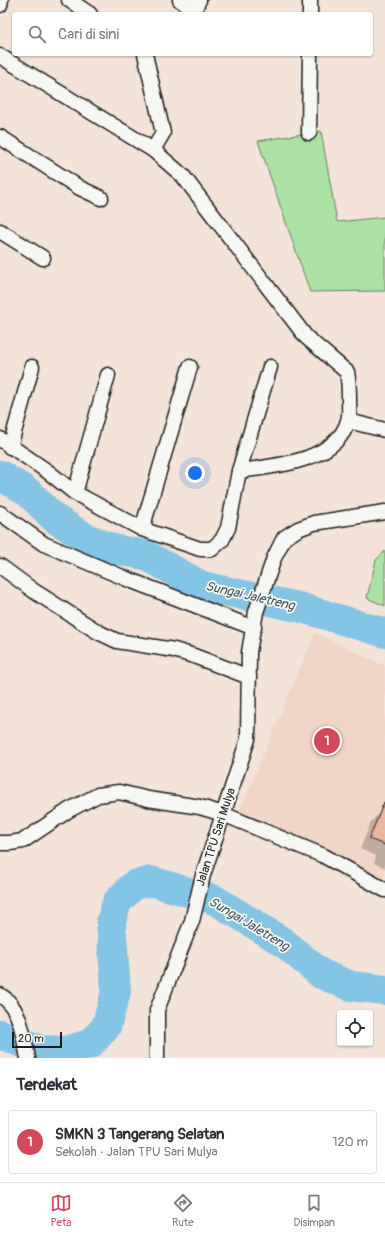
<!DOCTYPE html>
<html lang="id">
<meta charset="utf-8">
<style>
body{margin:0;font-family:Pangolin,sans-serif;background:#f2f2f3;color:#2b2b33}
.controls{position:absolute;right:12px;bottom:12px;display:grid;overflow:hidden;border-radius:4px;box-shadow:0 1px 3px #0004}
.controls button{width:36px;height:36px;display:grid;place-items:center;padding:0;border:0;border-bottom:1px solid #e1e1e2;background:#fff;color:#2b2b33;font:20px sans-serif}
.scale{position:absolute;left:12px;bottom:10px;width:50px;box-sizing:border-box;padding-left:4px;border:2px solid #1c1c1c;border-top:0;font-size:11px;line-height:14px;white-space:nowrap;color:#1c1c1c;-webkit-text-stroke:3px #f6f6f2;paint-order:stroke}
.you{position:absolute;left:195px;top:473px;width:14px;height:14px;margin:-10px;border:3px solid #fff;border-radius:50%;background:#1a73e8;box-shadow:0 0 0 6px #1a73e833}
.badge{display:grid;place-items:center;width:26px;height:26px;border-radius:50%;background:#d1495b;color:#fff;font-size:13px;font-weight:700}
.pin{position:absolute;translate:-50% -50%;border:2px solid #fff;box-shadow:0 1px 4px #0006}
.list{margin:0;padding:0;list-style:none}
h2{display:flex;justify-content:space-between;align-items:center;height:52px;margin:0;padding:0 16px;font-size:17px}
h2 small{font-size:13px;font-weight:400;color:#7c7c81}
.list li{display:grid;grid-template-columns:26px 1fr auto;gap:12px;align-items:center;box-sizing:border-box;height:64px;margin:0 8px 8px;padding:0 8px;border:1px solid #e1e1e2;border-radius:4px}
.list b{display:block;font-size:15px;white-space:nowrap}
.list p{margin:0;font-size:13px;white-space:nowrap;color:#7c7c81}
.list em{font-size:13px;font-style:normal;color:#7c7c81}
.icon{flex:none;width:22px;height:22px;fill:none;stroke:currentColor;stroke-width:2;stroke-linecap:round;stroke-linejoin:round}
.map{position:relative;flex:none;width:385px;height:1058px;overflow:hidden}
.search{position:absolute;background:#fff;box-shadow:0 1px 3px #0004;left:12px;right:12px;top:12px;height:44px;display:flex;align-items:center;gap:10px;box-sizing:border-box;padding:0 14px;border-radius:4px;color:#7c7c81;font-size:15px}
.sheet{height:124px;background:#fff}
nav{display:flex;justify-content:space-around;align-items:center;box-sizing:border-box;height:56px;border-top:1px solid #e1e1e2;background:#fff;font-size:11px;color:#7c7c81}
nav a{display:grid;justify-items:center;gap:2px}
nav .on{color:#d1495b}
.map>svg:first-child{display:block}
.built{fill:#f1d6c7}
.green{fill:#ace1a4;stroke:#647e60}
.shadow{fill:#0003}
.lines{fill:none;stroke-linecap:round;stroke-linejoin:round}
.river{stroke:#84c4e5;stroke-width:30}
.building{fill:#ebb69e;stroke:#1c1c1c}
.street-casing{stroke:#1c1c1c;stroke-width:17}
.street{stroke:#f6f6f2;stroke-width:14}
.labels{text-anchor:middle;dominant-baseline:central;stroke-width:3.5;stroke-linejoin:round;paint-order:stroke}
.street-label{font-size:12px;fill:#1c1c1c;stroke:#f6f6f2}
.water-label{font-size:13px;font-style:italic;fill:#405762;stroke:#f6f6f2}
</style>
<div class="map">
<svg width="385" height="1058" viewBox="0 0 385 1058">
<rect width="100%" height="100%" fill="#f3e3d9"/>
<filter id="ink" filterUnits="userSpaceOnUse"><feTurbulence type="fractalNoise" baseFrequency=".025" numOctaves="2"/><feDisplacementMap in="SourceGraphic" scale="8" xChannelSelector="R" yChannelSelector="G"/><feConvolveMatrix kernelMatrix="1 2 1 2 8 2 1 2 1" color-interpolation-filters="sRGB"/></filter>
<g filter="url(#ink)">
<path class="built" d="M 315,633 L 385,666 L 385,881 L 238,815 Z"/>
<g class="green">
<path d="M 321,131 L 337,222 L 385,217 L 385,291 L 310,292 L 258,141 Z"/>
<path d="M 385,551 L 385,606 L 367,598 L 376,560 Z"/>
</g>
<path class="shadow" d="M 381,811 L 385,813 L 385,868 L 374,863 L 376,856 L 360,849 L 371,822 Z"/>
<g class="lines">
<g class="river">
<path d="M 0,475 L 29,493 L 54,518 L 86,538 L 113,549 L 145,555 L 202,586 L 302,608 L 385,633"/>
<path d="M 0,1034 L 41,1050 L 65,1051 L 90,1044 L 106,1027 L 116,992 L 111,922 L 117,902 L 134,885 L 151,881 L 215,900 L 283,942 L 321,974 L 351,986 L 385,990"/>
</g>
</g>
<path class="building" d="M 384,802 L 385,802 L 385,845 L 369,839 Z"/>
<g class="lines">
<defs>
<g id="street">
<path d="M 69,0 L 90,14"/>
<path d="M 180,0 L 187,5 L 196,6 L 199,0"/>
<path d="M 0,5 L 1,0"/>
<path d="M 310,14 L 310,0"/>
<path d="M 145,54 L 163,133 L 153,150"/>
<path d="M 0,56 L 153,150 L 183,176 L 306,337 L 347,372 C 349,381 349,390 349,400 C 349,406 350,415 348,421 C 336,462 274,466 239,471"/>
<path d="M 309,133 L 310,54"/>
<path d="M 0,137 L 80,188 L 101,198"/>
<path d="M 0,231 L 43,258"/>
<path d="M 348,421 L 385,430"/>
<path d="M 0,439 L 47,471 L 75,493 L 142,529 L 200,549 L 212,549 L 222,540 L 228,528 L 239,471 L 270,367"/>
<path d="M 10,447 L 32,367"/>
<path d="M 75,493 L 108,375"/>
<path d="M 0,513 L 44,544 L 127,579 L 254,628"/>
<path d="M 142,529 L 190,367"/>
<path d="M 0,566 L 34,591 L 98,632 L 117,641 L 174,650 L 194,656 L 249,677"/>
<path d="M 0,843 L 10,843 L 23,841 L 69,810 L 98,795 L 119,792 L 148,799 L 200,807 L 223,814 L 324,856 L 385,890"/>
<path d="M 0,995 C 21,1007 23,1036 28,1058"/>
<path d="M 157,1058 L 157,1010 L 192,921 L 203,875 L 248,739 L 249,652 L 256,612 L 274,558 L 284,538 L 298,529 L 314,523 L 385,512"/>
</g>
</defs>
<use href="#street" class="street-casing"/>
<use href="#street" class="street"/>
</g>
</g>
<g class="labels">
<g class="street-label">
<text transform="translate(216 837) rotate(-72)">Jalan TPU Sari Mulya</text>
</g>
<g class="water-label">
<text transform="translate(250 596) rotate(13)">Sungai Jaletreng</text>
<text transform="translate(249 924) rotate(31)">Sungai Jaletreng</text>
</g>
</g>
</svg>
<div class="controls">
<button><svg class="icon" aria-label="locate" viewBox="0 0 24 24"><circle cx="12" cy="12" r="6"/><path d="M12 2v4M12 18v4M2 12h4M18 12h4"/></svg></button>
</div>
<div class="scale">20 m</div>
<div class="you"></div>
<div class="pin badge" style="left:327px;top:741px">1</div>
<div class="search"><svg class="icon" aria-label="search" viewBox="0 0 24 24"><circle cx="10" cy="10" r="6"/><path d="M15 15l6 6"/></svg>Cari di sini</div>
</div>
<section class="sheet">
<h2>Terdekat<small></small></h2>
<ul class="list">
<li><span class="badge">1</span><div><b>SMKN 3 Tangerang Selatan</b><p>Sekolah · Jalan TPU Sari Mulya</p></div><em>120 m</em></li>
</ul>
</section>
<nav>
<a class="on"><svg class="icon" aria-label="map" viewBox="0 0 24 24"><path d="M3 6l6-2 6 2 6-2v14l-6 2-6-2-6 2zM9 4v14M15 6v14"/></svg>Peta</a>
<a><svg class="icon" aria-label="directions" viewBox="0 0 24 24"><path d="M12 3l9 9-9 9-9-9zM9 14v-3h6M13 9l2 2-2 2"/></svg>Rute</a>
<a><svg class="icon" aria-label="saved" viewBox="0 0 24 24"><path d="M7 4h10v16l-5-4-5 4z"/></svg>Disimpan</a>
</nav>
